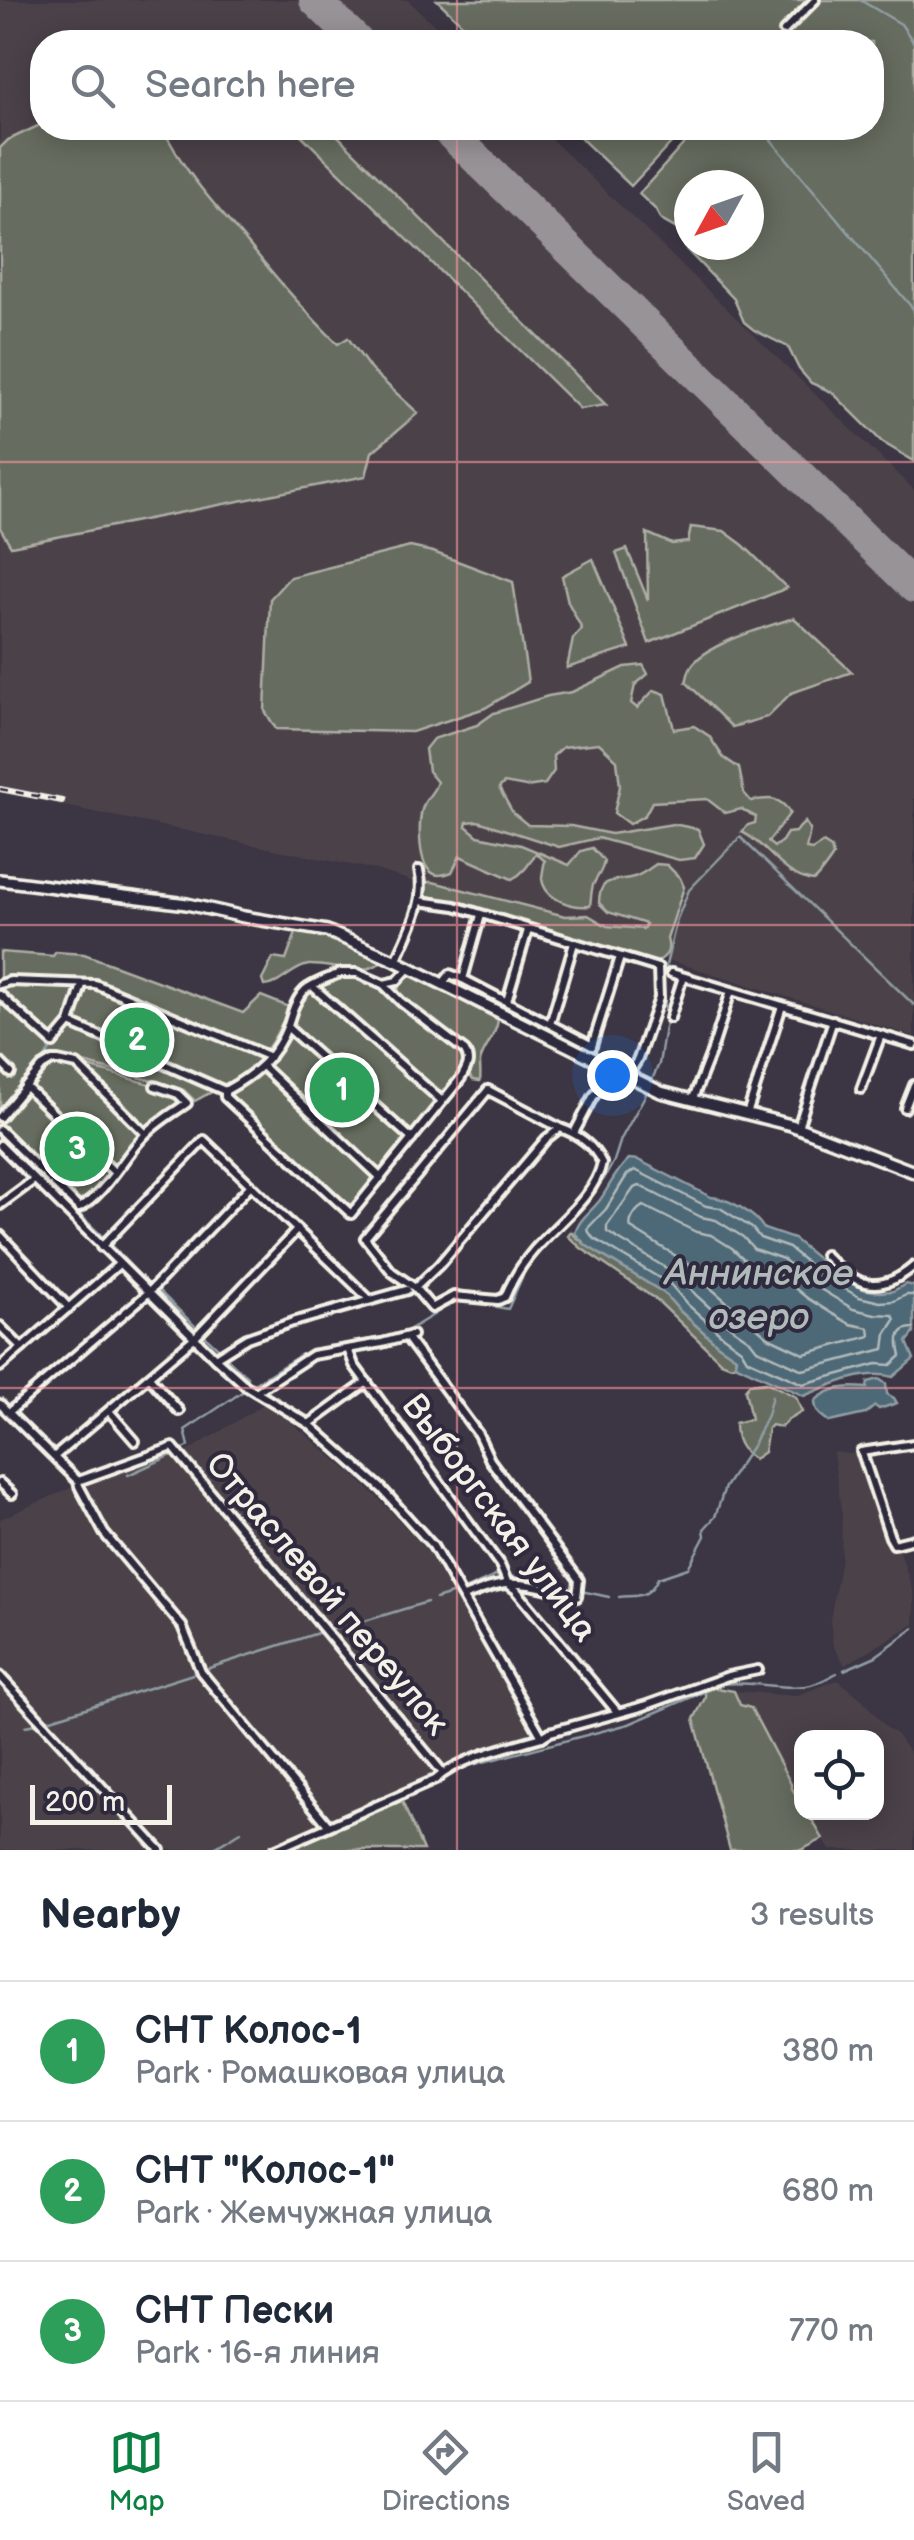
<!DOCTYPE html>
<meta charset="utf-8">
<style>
body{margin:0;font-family:"Balsamiq Sans",sans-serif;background:#f2f2f3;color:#1f2937}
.controls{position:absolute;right:30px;bottom:30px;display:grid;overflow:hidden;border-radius:20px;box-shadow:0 5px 25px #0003}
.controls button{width:90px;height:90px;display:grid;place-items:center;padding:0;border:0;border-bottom:2px solid #e0e1e3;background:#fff;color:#1f2937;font:50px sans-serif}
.compass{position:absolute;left:674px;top:170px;width:90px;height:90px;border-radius:50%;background:#fff;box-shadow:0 5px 25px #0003;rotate:230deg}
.scale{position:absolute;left:30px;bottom:25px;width:142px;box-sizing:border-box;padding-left:10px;border:5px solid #f4f1e8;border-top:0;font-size:28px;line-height:35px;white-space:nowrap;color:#f4f1e8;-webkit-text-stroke:8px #2f2a3d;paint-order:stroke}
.you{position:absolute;left:612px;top:1075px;width:35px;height:35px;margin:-25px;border:8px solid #fff;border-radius:50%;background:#1a73e8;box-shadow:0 0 0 15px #1a73e833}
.badge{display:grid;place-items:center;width:65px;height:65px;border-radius:50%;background:#0b8043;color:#fff;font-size:32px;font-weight:700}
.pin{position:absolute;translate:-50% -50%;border:5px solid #fff;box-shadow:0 2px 10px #0006}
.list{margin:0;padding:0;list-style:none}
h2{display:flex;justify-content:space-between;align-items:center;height:130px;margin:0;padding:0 40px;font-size:42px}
h2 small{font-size:32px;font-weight:400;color:#747a83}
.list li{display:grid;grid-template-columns:65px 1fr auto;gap:30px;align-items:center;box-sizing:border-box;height:140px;padding:0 40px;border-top:2px solid #e0e1e3}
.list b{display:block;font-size:38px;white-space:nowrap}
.list p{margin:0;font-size:32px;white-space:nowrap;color:#747a83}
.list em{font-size:32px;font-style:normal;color:#747a83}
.icon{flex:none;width:55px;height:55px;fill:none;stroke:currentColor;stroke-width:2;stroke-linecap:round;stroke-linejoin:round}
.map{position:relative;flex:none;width:914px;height:1850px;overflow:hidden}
.search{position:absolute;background:#fff;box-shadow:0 5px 25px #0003;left:30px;right:30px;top:30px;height:110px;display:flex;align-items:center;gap:25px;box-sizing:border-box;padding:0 35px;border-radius:40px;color:#747a83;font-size:38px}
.sheet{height:550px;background:#fff}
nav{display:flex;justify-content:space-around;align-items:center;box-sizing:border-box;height:140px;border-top:2px solid #e0e1e3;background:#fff;font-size:28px;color:#747a83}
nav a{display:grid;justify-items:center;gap:5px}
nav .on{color:#0b8043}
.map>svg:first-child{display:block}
.built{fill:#4b424a}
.green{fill:#666c5f;stroke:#adaea4;stroke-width:2.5;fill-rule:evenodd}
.water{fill:#4d6776;stroke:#909ea4;stroke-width:2.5}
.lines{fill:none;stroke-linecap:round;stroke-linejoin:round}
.shore{stroke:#b1baba;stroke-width:2.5}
.stream{stroke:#909ea4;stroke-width:2.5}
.runway{stroke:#989396;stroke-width:32}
.minor-casing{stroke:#f4f1e8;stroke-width:14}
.secondary-casing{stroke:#f4f1e8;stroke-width:16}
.minor{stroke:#2f2a3d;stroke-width:6}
.secondary{stroke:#2f2a3d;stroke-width:9}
.rail-casing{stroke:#f4f1e8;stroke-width:6}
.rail{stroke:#2f2a3d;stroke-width:2.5;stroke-dasharray:8;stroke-linecap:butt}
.grid{fill:none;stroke:#ff9aa2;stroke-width:2.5;stroke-opacity:0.55}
.labels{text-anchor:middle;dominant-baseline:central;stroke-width:8;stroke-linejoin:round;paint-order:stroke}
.street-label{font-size:35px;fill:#f4f1e8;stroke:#2f2a3d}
.water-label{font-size:38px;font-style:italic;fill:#b1baba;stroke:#2f2a3d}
</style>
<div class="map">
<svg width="914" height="1850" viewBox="0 0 914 1850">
<rect width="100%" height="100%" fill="#3c3543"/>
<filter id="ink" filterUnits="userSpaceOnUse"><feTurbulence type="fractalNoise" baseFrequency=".01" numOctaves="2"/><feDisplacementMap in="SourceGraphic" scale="20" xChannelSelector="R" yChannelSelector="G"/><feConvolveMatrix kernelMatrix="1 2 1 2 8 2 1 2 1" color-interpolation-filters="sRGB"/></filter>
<g filter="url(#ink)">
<g class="built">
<path d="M 0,0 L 408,0 L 452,42 L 42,42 L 42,128 L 540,128 L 914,490 L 914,1036 L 376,870 L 60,805 L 0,788 Z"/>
<path d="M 264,1404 L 292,1423 L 351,1473 L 378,1498 L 427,1551 L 533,1736 L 478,1754 L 259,1850 L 0,1850 L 0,1519 L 73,1487 L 187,1452 Z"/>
<path d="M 833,1452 L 868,1456 L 914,1594 L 914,1624 L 845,1665 L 833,1646 L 830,1620 L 841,1558 L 842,1516 Z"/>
<path d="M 838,1680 L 862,1699 L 887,1728 L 896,1734 L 914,1759 L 914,1850 L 830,1850 L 808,1813 L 876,1812 L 876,1738 L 802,1738 L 801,1802 L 791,1787 L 791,1784 L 751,1708 L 740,1705 L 734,1691 L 795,1696 Z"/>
</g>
<g class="green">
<path d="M 437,0 L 914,0 L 914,461 L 882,442 L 832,392 L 811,383 L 799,369 L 788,347 L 754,330 L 744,322 L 734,299 L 686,249 L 681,239 L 682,232 L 661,220 L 655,209 L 639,194 L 698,128 L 872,128 L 872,42 L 481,42 ZM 689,185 L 749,185 L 749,245 L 689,245 Z"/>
<path d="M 42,124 L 42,128 L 163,128 C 183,171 214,204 245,240 C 275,276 304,311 338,344 L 348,338 L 371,370 L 418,413 L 372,452 L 366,476 L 11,546 L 0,528 L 0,148 L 8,140 Z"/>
<path d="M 294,128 L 330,128 L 606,405 L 580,409 Z"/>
<path d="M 570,128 L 685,128 L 631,186 Z"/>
<path d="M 691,527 L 724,531 L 743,545 L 787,588 L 649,643 L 616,553 L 627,549 L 648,600 L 647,533 L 672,544 L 688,542 Z"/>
<path d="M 410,547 L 433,552 L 513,582 L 528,682 L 485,708 L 412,732 L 276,729 L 265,711 L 270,599 L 290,577 Z"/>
<path d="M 593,559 L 630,648 L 567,668 L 573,639 L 582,629 L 568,602 L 562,576 Z"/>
<path d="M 794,618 L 852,672 L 791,693 L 767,717 L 732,727 L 686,682 C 688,677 688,671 691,667 C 704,644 769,626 794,618 Z"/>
<path d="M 643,665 L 648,674 L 635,685 L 631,703 L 637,708 L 654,690 L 665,694 L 674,729 L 694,726 L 709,736 L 723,757 L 739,768 L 744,793 L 751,801 C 769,798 780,796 790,813 L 768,842 L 774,847 L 782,841 L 787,833 L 795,832 L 805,822 L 810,830 L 806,849 L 812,850 L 823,843 L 831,848 L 833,856 C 830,861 817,879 813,881 C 780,875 769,845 742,832 L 748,825 L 755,823 L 756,817 L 741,809 L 725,813 L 707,799 L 652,802 L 645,815 L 629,824 L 614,813 L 620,786 L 617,760 L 599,743 L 563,747 L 553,756 L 554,771 L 545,784 L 526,787 L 504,783 L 499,788 L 513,813 L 528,825 L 571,826 L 611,834 L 673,824 L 698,829 L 704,844 L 695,858 L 679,860 L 598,838 L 559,847 L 478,821 L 467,822 L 466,826 L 478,836 L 521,845 L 569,865 L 581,851 L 592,848 L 604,861 C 603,871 597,876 593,885 C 591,892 591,899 590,906 C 573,908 545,900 542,879 C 542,876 544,864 545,861 L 536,853 C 529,864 524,873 512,879 L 460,856 L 452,872 C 444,875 436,877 430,871 C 418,861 417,815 425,802 C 429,794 434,793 437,782 L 428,771 L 425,749 L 433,739 L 477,725 L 494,713 L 548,696 L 572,692 L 625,667 Z"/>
<path d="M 656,864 L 667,865 L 680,878 L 684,887 L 667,939 C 671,952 666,956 656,963 L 427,896 L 424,891 L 425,882 L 433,882 L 565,916 L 588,915 L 607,926 L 643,929 L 646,924 L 608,912 L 599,903 C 599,875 616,882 634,877 C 641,875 649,869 656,864 Z"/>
<path d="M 304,928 L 379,957 L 381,962 C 363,978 331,964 309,965 C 292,967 282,985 264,986 L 262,980 L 273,958 L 286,960 L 296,933 Z"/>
<path d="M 0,952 L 53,956 L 56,952 L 84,954 L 243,1013 L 261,996 L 289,1007 C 264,1067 250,1071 195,1101 L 184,1090 L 169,1085 L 68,1059 L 48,1057 L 0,1110 Z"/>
<path d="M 410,974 L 498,1020 C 496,1037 482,1050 480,1062 C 480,1069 481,1075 480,1081 L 473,1080 L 464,1068 L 350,1212 L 227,1096 C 245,1085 262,1073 275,1056 C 286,1041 290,1024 298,1008 C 303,995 315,989 326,983 C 359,967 377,983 401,1003 L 398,994 L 399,983 Z"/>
<path d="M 54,1062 L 81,1065 L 179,1092 L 188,1100 L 147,1131 L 96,1191 L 80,1206 L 0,1126 L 0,1120 L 43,1069 Z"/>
<path d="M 571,1232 L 587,1246 L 664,1293 L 680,1311 L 717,1344 L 736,1357 L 735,1364 L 731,1366 L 721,1362 L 658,1301 L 581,1248 L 568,1236 Z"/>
<path d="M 766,1382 L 796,1397 L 802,1412 L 788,1420 L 781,1427 L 771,1425 L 768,1428 L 764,1452 L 754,1459 C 740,1450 735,1440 735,1423 L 751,1419 L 745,1390 L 749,1384 Z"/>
<path d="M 705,1686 L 734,1691 L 740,1705 L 751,1708 L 791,1784 L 791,1787 L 801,1802 L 802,1812 L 808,1813 L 823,1839 L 801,1850 L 730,1850 L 694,1719 L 705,1698 Z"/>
<path d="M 401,1799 L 423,1850 L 290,1850 Z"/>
</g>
<g class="water">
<path d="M 629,1159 L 638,1160 L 711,1197 C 728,1198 755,1213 764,1229 L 794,1239 L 829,1268 L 863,1289 L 879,1292 L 893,1291 L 906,1284 L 914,1286 L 914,1333 L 907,1342 L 914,1359 L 893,1377 C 865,1369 830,1385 804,1396 L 735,1364 L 736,1357 L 717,1344 L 680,1311 L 664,1293 L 587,1246 L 575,1233 C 579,1219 591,1212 600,1200 C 610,1186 616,1170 629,1159 Z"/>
<path d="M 879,1379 L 886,1384 L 887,1394 L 894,1398 L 897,1403 L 879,1409 L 875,1406 L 865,1414 L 830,1422 C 821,1416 815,1412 815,1401 C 830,1387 847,1386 867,1388 L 868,1382 Z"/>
</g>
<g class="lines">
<g class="shore">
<path d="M 640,1186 L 701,1217 L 716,1220 L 743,1237 L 754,1249 L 783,1259 L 817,1287 L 853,1309 L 875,1314 L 893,1315 L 895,1320 L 886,1334 L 884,1349 L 803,1370 L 757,1349 L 750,1340 L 731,1327 L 696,1295 L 679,1276 L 607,1232 L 607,1226 L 634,1188 Z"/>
<path d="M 644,1206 L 696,1232 L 711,1235 L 732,1248 L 747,1262 L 775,1272 L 807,1298 L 831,1313 L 850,1324 L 869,1328 L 870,1336 L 804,1354 L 768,1337 L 707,1285 L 689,1264 L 631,1228 C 628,1221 637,1208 644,1206 Z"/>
<path d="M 914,1295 L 906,1295 L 894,1301 L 880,1302 L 859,1297 L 824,1277 L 789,1248 L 760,1238 L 752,1228 L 720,1208 L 706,1206 L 635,1170 L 627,1175 L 606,1209 L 587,1229 L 593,1238 L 671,1285 L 687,1304 L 723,1336 L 741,1349 L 747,1359 L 803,1384 L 877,1364 L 891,1365 L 901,1356 C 898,1343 895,1328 914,1328"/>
</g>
<g class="stream">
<path d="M 860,0 L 901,24 L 914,43"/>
<path d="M 761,128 L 914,310"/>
<path d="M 54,1036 L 66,1019 L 75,988"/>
<path d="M 41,1065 L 52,1046"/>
<path d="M 651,1082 L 659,1064 L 666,1021 L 663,978 L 677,919 L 689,890 L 740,837 L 914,1005"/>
<path d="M 0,1137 L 105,1239"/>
<path d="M 109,1243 L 149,1285 L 152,1284"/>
<path d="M 157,1289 L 199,1330"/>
<path d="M 203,1334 L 220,1350"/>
<path d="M 225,1356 L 248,1378"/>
<path d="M 252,1385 L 310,1349 L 402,1334 L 458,1300 L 508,1309 L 528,1264 L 604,1179 L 614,1161 L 621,1139 L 647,1092"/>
<path d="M 182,1450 L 189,1446 L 185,1430 L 245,1390"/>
<path d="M 128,1475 L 174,1454"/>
<path d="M 509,1576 L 573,1589"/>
<path d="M 462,1591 L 500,1574"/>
<path d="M 581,1591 L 609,1597"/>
<path d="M 619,1597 C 639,1595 648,1599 658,1578 L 688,1568 L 705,1536 L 704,1529 L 715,1517 L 725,1487 L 754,1443 L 767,1415 L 772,1396"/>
<path d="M 436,1599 L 455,1593"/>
<path d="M 329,1629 L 355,1624 L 427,1602"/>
<path d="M 206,1669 L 321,1632"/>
<path d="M 844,1670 L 876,1656 L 914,1628"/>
<path d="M 48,1720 L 196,1673"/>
<path d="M 25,1726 L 37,1724"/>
<path d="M 443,1779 L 468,1766 L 629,1724 L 722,1684 C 750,1680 778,1690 806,1686 C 818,1684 827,1678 837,1673"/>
<path d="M 211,1850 L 241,1832"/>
</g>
<g class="runway">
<path d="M 315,0 L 358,42"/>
<path d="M 445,128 L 914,587"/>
</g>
<defs>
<g id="minor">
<path d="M 784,31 L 815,0"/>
<path d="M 420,901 L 455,906 L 658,968 L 659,998 L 638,1059 L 627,1077"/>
<path d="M 396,961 C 408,933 427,901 419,870"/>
<path d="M 340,973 L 357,973 L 383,984 L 401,1002 L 465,1051 C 471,1062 467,1067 461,1078 L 351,1214 L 225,1097 L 225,1091 C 254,1075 276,1057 288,1025 C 292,1012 295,1000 305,990 C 314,982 329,978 340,973 Z"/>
<path d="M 671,973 L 914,1045"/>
<path d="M 463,979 L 481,915"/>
<path d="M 443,983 L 450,974 L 463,979 L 592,1046"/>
<path d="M 0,984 L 10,981 L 95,984 L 270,1057"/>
<path d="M 384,984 L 397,981 L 410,967"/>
<path d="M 312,986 L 442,1101"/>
<path d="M 0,995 L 53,1043 L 70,1023 L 82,985"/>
<path d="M 507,1001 L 528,930"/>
<path d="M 670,1018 L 683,977"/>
<path d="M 70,1023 L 225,1091"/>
<path d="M 550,1024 L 574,943"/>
<path d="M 287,1027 L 412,1139"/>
<path d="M 592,1046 L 620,957"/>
<path d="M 0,1062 L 11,1073"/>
<path d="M 263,1067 L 381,1178"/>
<path d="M 25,1086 L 114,1172"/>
<path d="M 861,1089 L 881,1035"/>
<path d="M 692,1101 L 712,1050 L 731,991"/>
<path d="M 905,1108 L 914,1085"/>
<path d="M 747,1114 L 782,1006"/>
<path d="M 0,1117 L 42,1067 L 52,1061 L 58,1061 L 77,1065 L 145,1133"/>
<path d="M 798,1127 L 833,1020"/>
<path d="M 0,1130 L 79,1208 C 104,1196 123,1158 143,1137 C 155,1123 173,1113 187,1103 L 178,1094 L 155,1086"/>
<path d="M 574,1133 L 593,1097 L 614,1071"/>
<path d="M 0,1145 L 215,1358 L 246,1386 L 309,1424 L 382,1489 L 433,1546 L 542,1737"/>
<path d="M 0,1205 L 34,1180"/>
<path d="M 0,1235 L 69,1308"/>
<path d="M 101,1247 L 204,1140 L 369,1299"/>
<path d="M 825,1255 C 855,1286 879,1296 914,1266"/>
<path d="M 415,1288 L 439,1265 L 546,1139 L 560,1128 C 578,1134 594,1146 602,1163 C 595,1197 557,1223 534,1250 C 522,1264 512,1280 505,1297 L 498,1300 L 454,1296 L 432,1308 L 415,1288 L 392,1272 L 365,1238 L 488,1090 L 560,1128"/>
<path d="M 0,1326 L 22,1348"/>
<path d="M 407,1338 L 478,1434 L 490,1460 L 579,1580 L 577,1597 C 552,1590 520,1579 495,1586 C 484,1588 473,1594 463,1597"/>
<path d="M 348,1349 L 354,1365 L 500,1565 L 508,1584 L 516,1590 L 618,1713"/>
<path d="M 215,1358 L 247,1338 L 293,1322 L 407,1290"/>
<path d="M 0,1367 L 119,1264"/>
<path d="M 149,1377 L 179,1411"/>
<path d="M 256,1392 L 312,1355 L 382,1343 L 412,1335"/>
<path d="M 0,1404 L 78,1481 L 79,1486 L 104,1533 L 182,1626 L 201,1672 L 328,1825"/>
<path d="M 109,1411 L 135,1441"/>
<path d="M 9,1412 L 148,1293 L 251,1185"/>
<path d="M 309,1424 L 367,1382"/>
<path d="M 861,1452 L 914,1444"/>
<path d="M 862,1453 L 890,1537 L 894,1544 L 914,1539"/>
<path d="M 54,1457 L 194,1338 L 297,1230"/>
<path d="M 78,1481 L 173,1447 L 443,1773"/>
<path d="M 0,1483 L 12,1494"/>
<path d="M 0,1676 L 160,1850"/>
<path d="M 274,1850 L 435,1780 C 460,1757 509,1747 542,1737 L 550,1732 L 644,1706 L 728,1676 L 758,1670"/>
</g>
<path id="secondary" d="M 0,880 L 187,904 L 244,917 L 327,931 L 396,961 L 661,1092 L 791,1125 L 914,1172"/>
</defs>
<use href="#minor" class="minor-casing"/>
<use href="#secondary" class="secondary-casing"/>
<use href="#minor" class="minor"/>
<use href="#secondary" class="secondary"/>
<defs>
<path id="rail" d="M 0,789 L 62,801"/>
</defs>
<use href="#rail" class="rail-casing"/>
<use href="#rail" class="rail"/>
</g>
</g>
<path class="grid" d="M 457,0 L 457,42M 457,128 L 457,1850M 0,462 L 914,462M 0,925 L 914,925M 0,1388 L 914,1388"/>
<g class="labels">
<g class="street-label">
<text transform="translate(499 1518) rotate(53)">Выборгская улица</text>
<text transform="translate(327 1594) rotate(50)">Отраслевой переулок</text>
</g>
<g class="water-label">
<text x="759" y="1273">Аннинское<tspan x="759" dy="44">озеро</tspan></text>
</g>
</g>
</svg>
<div class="controls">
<button><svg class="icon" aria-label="locate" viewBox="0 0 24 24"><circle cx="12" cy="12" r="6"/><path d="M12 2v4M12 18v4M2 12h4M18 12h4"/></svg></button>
</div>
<svg class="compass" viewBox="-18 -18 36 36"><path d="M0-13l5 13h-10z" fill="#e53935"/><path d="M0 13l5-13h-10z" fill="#747a83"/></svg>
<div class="scale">200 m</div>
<div class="you"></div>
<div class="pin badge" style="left:342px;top:1090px;background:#2e9e5b">1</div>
<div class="pin badge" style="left:137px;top:1040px;background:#2e9e5b">2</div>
<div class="pin badge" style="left:77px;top:1149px;background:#2e9e5b">3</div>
<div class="search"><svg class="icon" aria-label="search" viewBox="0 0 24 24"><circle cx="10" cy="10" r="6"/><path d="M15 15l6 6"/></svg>Search here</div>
</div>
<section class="sheet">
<h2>Nearby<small>3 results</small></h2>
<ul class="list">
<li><span class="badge" style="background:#2e9e5b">1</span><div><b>СНТ Колос-1</b><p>Park · Ромашковая улица</p></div><em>380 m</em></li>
<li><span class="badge" style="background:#2e9e5b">2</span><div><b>СНТ &quot;Колос-1&quot;</b><p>Park · Жемчужная улица</p></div><em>680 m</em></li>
<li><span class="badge" style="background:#2e9e5b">3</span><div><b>СНТ Пески</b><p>Park · 16-я линия</p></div><em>770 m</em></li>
</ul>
</section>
<nav>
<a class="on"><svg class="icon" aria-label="map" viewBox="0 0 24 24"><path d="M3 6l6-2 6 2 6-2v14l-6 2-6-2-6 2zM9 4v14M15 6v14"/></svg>Map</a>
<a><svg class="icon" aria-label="directions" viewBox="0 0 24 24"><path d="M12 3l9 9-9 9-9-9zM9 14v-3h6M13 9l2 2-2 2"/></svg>Directions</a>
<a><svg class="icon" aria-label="saved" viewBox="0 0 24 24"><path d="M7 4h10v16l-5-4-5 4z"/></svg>Saved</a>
</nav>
